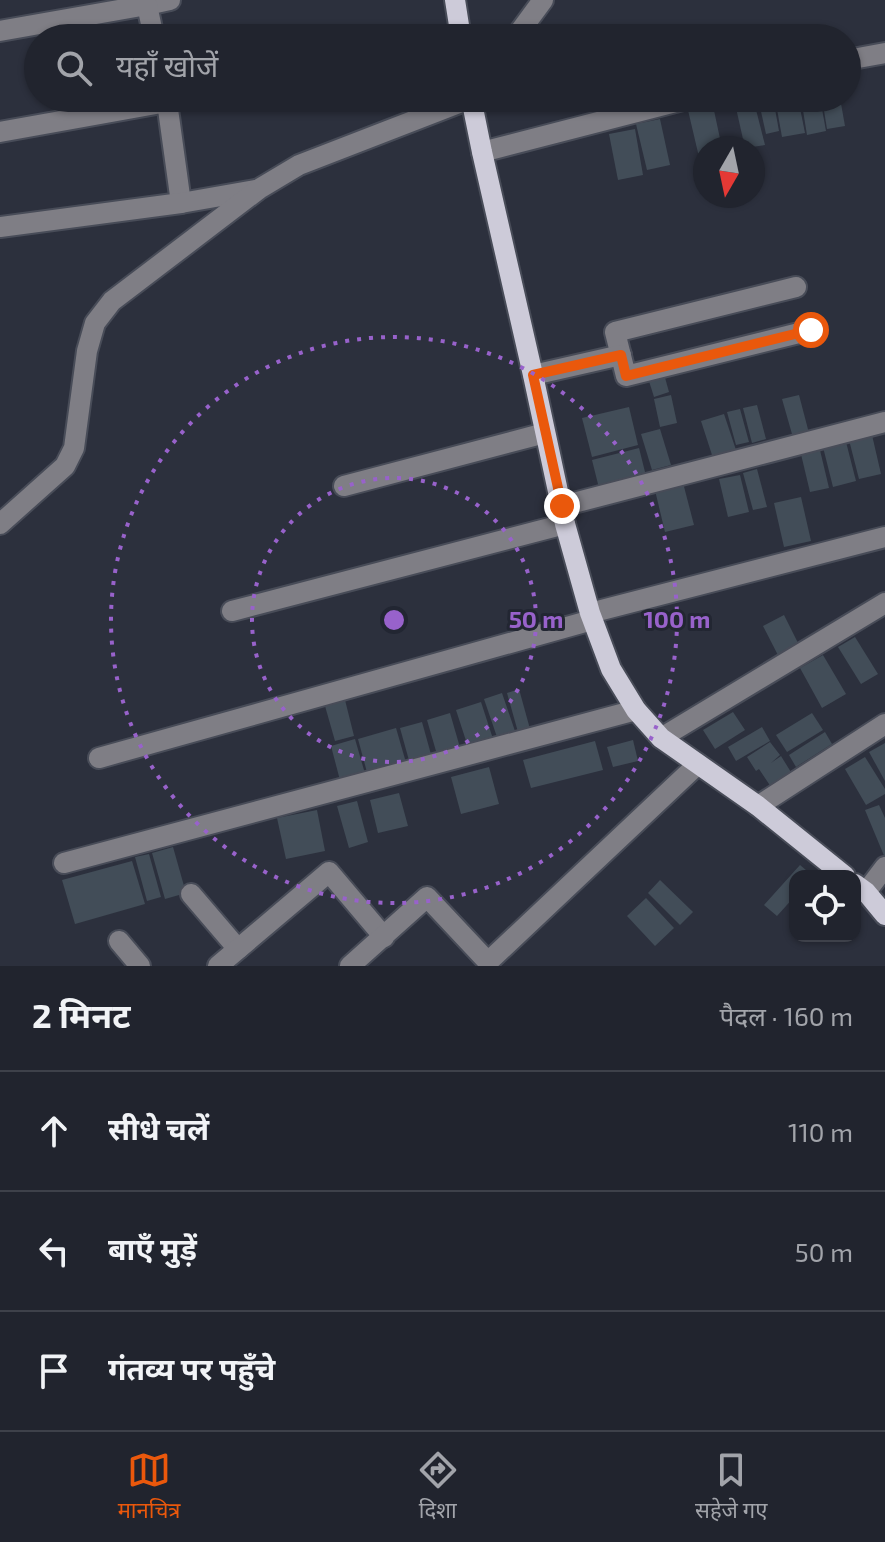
<!DOCTYPE html>
<html lang="hi">
<meta charset="utf-8">
<style>
body{margin:0;font-family:"Exo 2","Noto Sans Devanagari",sans-serif;background:#292c36;color:#f1f3f6}
.controls{position:absolute;right:24px;bottom:24px;display:grid;overflow:hidden;border-radius:16px;box-shadow:0 2px 6px #0004}
.controls button{width:72px;height:72px;display:grid;place-items:center;padding:0;border:0;border-bottom:2px solid #3e414a;background:#21242e;color:#f1f3f6;font:40px sans-serif}
.compass{position:absolute;left:693px;top:136px;width:72px;height:72px;border-radius:50%;background:#21242e;box-shadow:0 2px 6px #0004;rotate:189deg}
.stop{position:absolute;width:24px;height:24px;margin:-18px;border:6px solid #ea580c;border-radius:50%;background:#fff}
.stop.end{background:#ea580c;border-color:#fff;box-shadow:0 2px 8px #0008}
.list{margin:0;padding:0;list-style:none}
h2{display:flex;justify-content:space-between;align-items:center;height:104px;margin:0;padding:0 32px;font-size:34px}
h2 small{font-size:26px;font-weight:400;color:#a2a4aa}
.list li{display:grid;grid-template-columns:52px 1fr auto;gap:24px;align-items:center;box-sizing:border-box;height:120px;padding:0 32px;border-top:2px solid #3e414a}
.list b{display:block;font-size:30px;white-space:nowrap}
.list em{font-size:26px;font-style:normal;color:#a2a4aa}
.icon{flex:none;width:44px;height:44px;fill:none;stroke:currentColor;stroke-width:2;stroke-linecap:round;stroke-linejoin:round}
.map{position:relative;flex:none;width:885px;height:966px;overflow:hidden}
.search{position:absolute;background:#21242e;box-shadow:0 2px 6px #0004;left:24px;right:24px;top:24px;height:88px;display:flex;align-items:center;gap:20px;box-sizing:border-box;padding:0 28px;border-radius:44px;color:#a2a4aa;font-size:30px}
.sheet{height:464px;background:#21242e}
nav{display:flex;justify-content:space-around;align-items:center;box-sizing:border-box;height:112px;border-top:2px solid #3e414a;background:#21242e;font-size:22px;color:#a2a4aa}
nav a{display:grid;justify-items:center;gap:4px}
nav .on{color:#ea580c}
.map>svg:first-child{display:block}
.building{fill:#424d58}
.lines{fill:none;stroke-linecap:round;stroke-linejoin:round}
.minor-casing{stroke:#484c58;stroke-width:24}
.major-casing{stroke:#484c58;stroke-width:24}
.minor{stroke:#7f7e85;stroke-width:20}
.major{stroke:#cdcbd9;stroke-width:20}
.route{stroke:#ea580c;stroke-width:10}
.ring{fill:none;stroke:#9862cb;stroke-width:4;stroke-dasharray:4 8}
.centre{fill:#9862cb;stroke:#222632;stroke-width:4}
.ring-label{font-size:24px;text-anchor:middle;font-weight:bold;fill:#9862cb;stroke:#222632;stroke-width:6;stroke-linejoin:round;paint-order:stroke}
</style>
<div class="map">
<svg width="885" height="966" viewBox="0 0 885 966">
<rect width="100%" height="100%" fill="#2c303d"/>
<g class="building">
<path d="M 739,98 L 753,98 L 765,145 L 745,148 L 734,99 Z"/>
<path d="M 758,98 L 773,98 L 779,131 L 766,134 Z"/>
<path d="M 775,98 L 798,98 L 805,133 L 782,137 Z"/>
<path d="M 801,98 L 820,98 L 826,131 L 807,135 Z"/>
<path d="M 822,98 L 840,98 L 845,126 L 827,129 Z"/>
<path d="M 712,101 L 722,148 L 705,148 L 705,156 L 699,157 L 687,106 Z"/>
<path d="M 660,119 L 670,165 L 647,170 L 636,124 Z"/>
<path d="M 635,129 L 643,175 L 618,180 L 609,134 Z"/>
<path d="M 664,374 L 669,392 L 654,397 L 648,378 Z"/>
<path d="M 671,395 L 677,423 L 660,427 L 654,399 Z"/>
<path d="M 799,395 L 810,437 L 794,441 L 782,399 Z"/>
<path d="M 757,405 L 766,439 L 752,443 L 743,408 Z"/>
<path d="M 629,407 L 638,445 L 592,457 L 582,418 Z"/>
<path d="M 740,409 L 749,442 L 736,445 L 727,412 Z"/>
<path d="M 724,414 L 736,450 L 713,458 L 701,421 Z"/>
<path d="M 660,429 L 671,465 L 652,470 L 641,434 Z"/>
<path d="M 872,435 L 881,474 L 859,479 L 849,440 Z"/>
<path d="M 846,442 L 856,481 L 833,487 L 823,447 Z"/>
<path d="M 819,446 L 829,488 L 810,492 L 800,450 Z"/>
<path d="M 639,448 L 646,476 L 599,488 L 592,460 Z"/>
<path d="M 757,469 L 767,507 L 753,510 L 743,473 Z"/>
<path d="M 740,475 L 749,512 L 728,517 L 719,479 Z"/>
<path d="M 682,479 L 694,525 L 665,532 L 654,486 Z"/>
<path d="M 801,497 L 811,541 L 784,547 L 774,503 Z"/>
<path d="M 784,615 L 802,651 L 781,661 L 763,626 Z"/>
<path d="M 855,637 L 878,674 L 861,684 L 838,647 Z"/>
<path d="M 823,655 L 846,694 L 822,708 L 800,668 Z"/>
<path d="M 519,689 L 530,729 L 518,732 L 507,693 Z"/>
<path d="M 502,693 L 516,734 L 498,740 L 484,699 Z"/>
<path d="M 345,700 L 354,736 L 335,741 L 325,706 Z"/>
<path d="M 481,702 L 494,742 L 469,750 L 456,710 Z"/>
<path d="M 733,712 L 745,730 L 715,749 L 703,730 Z"/>
<path d="M 450,713 L 461,751 L 438,758 L 427,720 Z"/>
<path d="M 812,713 L 823,730 L 787,752 L 776,735 Z"/>
<path d="M 422,722 L 432,758 L 410,764 L 400,728 Z"/>
<path d="M 762,727 L 770,741 L 736,761 L 728,747 Z"/>
<path d="M 396,728 L 407,766 L 368,776 L 358,739 Z"/>
<path d="M 825,732 L 832,744 L 796,767 L 789,755 Z"/>
<path d="M 355,739 L 366,777 L 341,784 L 331,746 Z"/>
<path d="M 633,740 L 638,761 L 613,767 L 607,747 Z"/>
<path d="M 595,741 L 603,770 L 531,788 L 523,760 Z"/>
<path d="M 770,742 L 780,755 L 771,763 L 781,756 L 794,777 L 773,790 L 759,769 L 756,771 L 747,757 Z"/>
<path d="M 885,743 L 885,781 L 869,752 Z"/>
<path d="M 865,757 L 885,789 L 885,794 L 866,805 L 845,769 Z"/>
<path d="M 489,767 L 499,804 L 461,814 L 451,777 Z"/>
<path d="M 399,793 L 408,826 L 378,833 L 370,800 Z"/>
<path d="M 357,801 L 368,842 L 349,848 L 337,806 Z"/>
<path d="M 879,805 L 885,818 L 885,858 L 865,810 Z"/>
<path d="M 317,810 L 325,851 L 286,859 L 277,818 Z"/>
<path d="M 173,847 L 186,893 L 165,899 L 152,853 Z"/>
<path d="M 149,854 L 161,897 L 147,901 L 135,857 Z"/>
<path d="M 132,861 L 145,904 L 75,924 L 62,880 Z"/>
<path d="M 800,865 L 813,876 L 795,876 L 795,896 L 777,916 L 764,905 Z"/>
<path d="M 660,880 L 693,912 L 680,925 L 648,893 Z"/>
<path d="M 646,898 L 674,928 L 655,946 L 627,916 Z"/>
</g>
<g class="lines">
<defs>
<g id="minor">
<path d="M 147,5 L 170,0"/>
<path d="M 0,31 L 147,5 L 154,38"/>
<path d="M 515,38 L 543,0"/>
<path d="M 847,60 L 885,53"/>
<path d="M 0,132 L 167,102 L 181,203"/>
<path d="M 482,152 L 691,98"/>
<path d="M 0,227 L 181,203 L 255,190"/>
<path d="M 796,287 L 615,332 L 626,376 L 811,330"/>
<path d="M 533,375 L 621,355"/>
<path d="M 344,486 L 545,433"/>
<path d="M 562,506 L 885,422"/>
<path d="M 0,524 L 65,466 L 74,448 L 87,351 L 95,323 L 112,301 L 259,189 L 299,165 L 472,98"/>
<path d="M 232,611 L 565,524"/>
<path d="M 590,613 L 885,537"/>
<path d="M 661,738 L 885,603"/>
<path d="M 99,758 L 592,620"/>
<path d="M 758,806 L 885,724"/>
<path d="M 64,863 L 636,710"/>
<path d="M 866,892 L 885,867"/>
<path d="M 191,894 L 238,949"/>
<path d="M 119,941 L 140,966"/>
<path d="M 218,966 L 329,872 L 384,937"/>
<path d="M 350,966 L 427,897 L 488,962 L 698,764"/>
</g>
<g id="major">
<path d="M 455,0 L 461,38"/>
<path d="M 471,98 L 482,152 L 533,375 L 565,524 L 590,613 L 611,669 L 636,710 L 661,738 L 758,806 L 845,876"/>
<path d="M 855,884 L 866,892 L 885,915"/>
</g>
</defs>
<use href="#minor" class="minor-casing"/>
<use href="#major" class="major-casing"/>
<use href="#minor" class="minor"/>
<use href="#major" class="major"/>
</g>
<g class="lines">
<path class="route" d="M 562,506 L 533,375 L 621,355 L 626,376 L 811,330"/>
</g>
<g class="ring">
<circle cx="394" cy="620" r="142"/>
<circle cx="394" cy="620" r="283"/>
</g>
<circle cx="394" cy="620" r="12" class="centre"/>
<g class="ring-label">
<text x="536" y="628">50 m</text>
<text x="677" y="628">100 m</text>
</g>
</svg>
<div class="controls">
<button><svg class="icon" aria-label="locate" viewBox="0 0 24 24"><circle cx="12" cy="12" r="6"/><path d="M12 2v4M12 18v4M2 12h4M18 12h4"/></svg></button>
</div>
<svg class="compass" viewBox="-18 -18 36 36"><path d="M0-13l5 13h-10z" fill="#e53935"/><path d="M0 13l5-13h-10z" fill="#a2a4aa"/></svg>
<div class="stop" style="left:811px;top:330px"></div>
<div class="stop end" style="left:562px;top:506px"></div>
<div class="search"><svg class="icon" aria-label="search" viewBox="0 0 24 24"><circle cx="10" cy="10" r="6"/><path d="M15 15l6 6"/></svg>यहाँ खोजें</div>
</div>
<section class="sheet">
<h2>2 मिनट<small>पैदल · 160 m</small></h2>
<ul class="list">
<li><svg class="icon" aria-label="ahead" viewBox="0 0 24 24"><path d="M12 20V5M6 11l6-6 6 6"/></svg><div><b>सीधे चलें</b></div><em>110 m</em></li>
<li><svg class="icon" aria-label="left" viewBox="0 0 24 24"><path d="M17 20v-9H6M10 6l-5 5 5 5"/></svg><div><b>बाएँ मुड़ें</b></div><em>50 m</em></li>
<li><svg class="icon" aria-label="arrive" viewBox="0 0 24 24"><path d="M6 21V4h12l-3 4 3 4H6"/></svg><div><b>गंतव्य पर पहुँचे</b></div></li>
</ul>
</section>
<nav>
<a class="on"><svg class="icon" aria-label="map" viewBox="0 0 24 24"><path d="M3 6l6-2 6 2 6-2v14l-6 2-6-2-6 2zM9 4v14M15 6v14"/></svg>मानचित्र</a>
<a><svg class="icon" aria-label="directions" viewBox="0 0 24 24"><path d="M12 3l9 9-9 9-9-9zM9 14v-3h6M13 9l2 2-2 2"/></svg>दिशा</a>
<a><svg class="icon" aria-label="saved" viewBox="0 0 24 24"><path d="M7 4h10v16l-5-4-5 4z"/></svg>सहेजे गए</a>
</nav>
